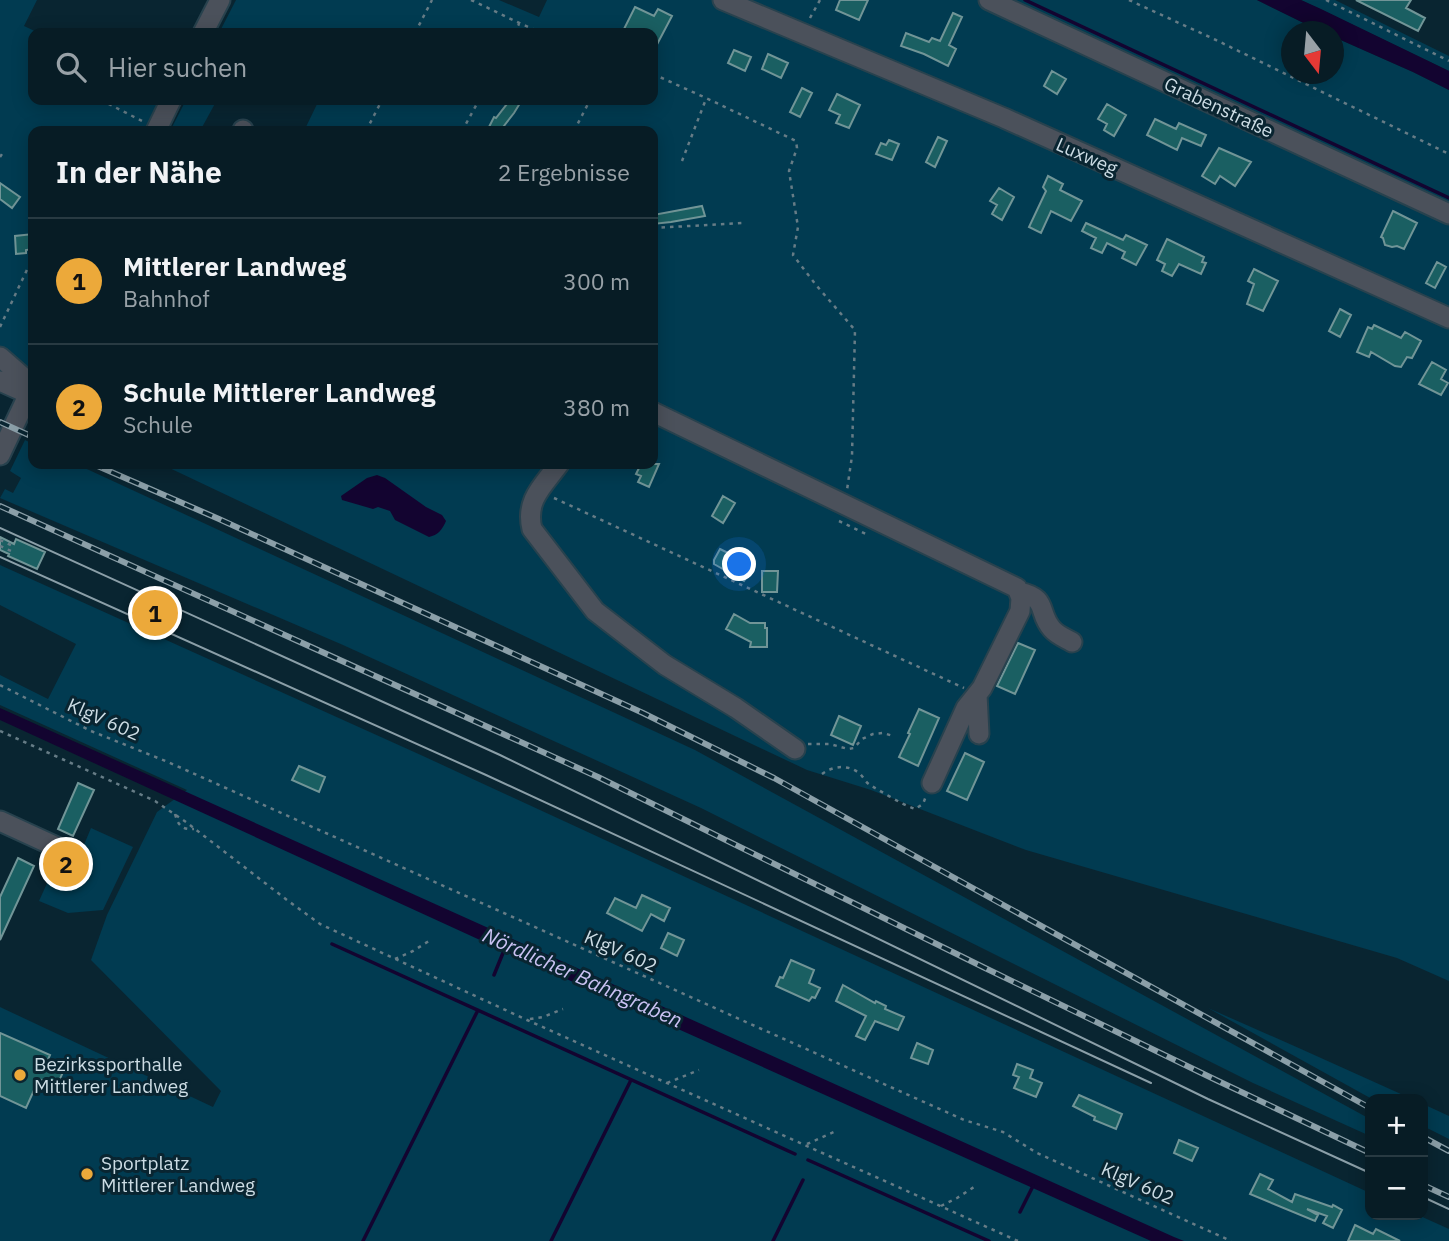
<!DOCTYPE html>
<html lang="de">
<meta charset="utf-8">
<style>
body{margin:0;font-family:"IBM Plex Sans",sans-serif;background:#152932;color:#f1f3f6}
.controls{position:absolute;right:21px;bottom:21px;display:grid;overflow:hidden;border-radius:14px;box-shadow:0 4px 18px #0003}
.controls button{width:63px;height:63px;display:grid;place-items:center;padding:0;border:0;border-bottom:2px solid #283a42;background:#071c25;color:#f1f3f6;font:35px sans-serif}
.compass{position:absolute;left:1281px;top:21px;width:63px;height:63px;border-radius:50%;background:#071c25;box-shadow:0 4px 18px #0003;rotate:164deg}
.you{position:absolute;left:740px;top:565px;width:24px;height:24px;margin:-18px;border:5px solid #fff;border-radius:50%;background:#1a73e8;box-shadow:0 0 0 10px #1a73e833}
.badge{display:grid;place-items:center;width:46px;height:46px;border-radius:50%;background:#eca93a;color:#111;font-size:23px;font-weight:700}
.pin{position:absolute;translate:-50% -50%;border:4px solid #fff;box-shadow:0 2px 7px #0006}
.list{margin:0;padding:0;list-style:none}
h2{display:flex;justify-content:space-between;align-items:center;height:91px;margin:0;padding:0 28px;font-size:30px}
h2 small{font-size:23px;font-weight:400;color:#98a1a7}
.list li{display:grid;grid-template-columns:46px 1fr auto;gap:21px;align-items:center;box-sizing:border-box;height:126px;padding:0 28px;border-top:2px solid #283a42}
.list b{display:block;font-size:26px;white-space:nowrap}
.list p{margin:0;font-size:23px;white-space:nowrap;color:#98a1a7}
.list em{font-size:23px;font-style:normal;color:#98a1a7}
.icon{flex:none;width:38px;height:38px;fill:none;stroke:currentColor;stroke-width:2;stroke-linecap:round;stroke-linejoin:round}
.map{position:relative;flex:none;width:1449px;height:1241px;overflow:hidden}
.search{position:absolute;background:#071c25;box-shadow:0 4px 18px #0003;left:28px;top:28px;width:630px;height:77px;display:flex;align-items:center;gap:18px;box-sizing:border-box;padding:0 24px;border-radius:14px;color:#98a1a7;font-size:26px}
.panel{position:absolute;background:#071c25;box-shadow:0 4px 18px #0003;left:28px;top:126px;width:630px;height:343px;border-radius:14px}
.map>svg:first-child{display:block}
.green{fill:#013b51}
.water{fill:#130430}
.lines{fill:none;stroke-linecap:round;stroke-linejoin:round}
.stream{stroke:#130430;stroke-width:3.5}
.building{fill:#1a5f62;stroke:#719597;stroke-width:2}
.minor-casing{stroke:#28424e;stroke-width:23}
.path{stroke:#667c86;stroke-width:2.5;stroke-dasharray:3.5 5;stroke-linecap:butt}
.minor{stroke:#4b515b;stroke-width:19}
.tram{stroke:#8b9fa8;stroke-width:2}
.rail-casing{stroke:#8b9fa8;stroke-width:6}
.rail{stroke:#092531;stroke-width:3.5;stroke-dasharray:10;stroke-linecap:butt}
.poi-dot{fill:#eca93a;stroke:#092531;stroke-width:2.5}
.labels{text-anchor:middle;dominant-baseline:central;stroke-width:6;stroke-linejoin:round;paint-order:stroke}
.street-label{font-size:19px;fill:#ccdce4;stroke:#092531}
.poi-label{font-size:19px;fill:#ccdce4;stroke:#092531;text-anchor:start}
.water-label{font-size:21px;font-style:italic;fill:#cac2f3;stroke:#092531}
</style>
<div class="map">
<svg width="1449" height="1241" viewBox="0 0 1449 1241">
<rect width="100%" height="100%" fill="#092531"/>
<path class="green" d="M0 0H37L24 26 39 33H33V100H159L144 131H33V363L29 373 0 375Z
M236 0H499L539 17 547 0H1257L1320 31 1292 32V74H1334V37L1413 72 1449 90V981L1397 958 1026 850 871 790 807 770 161 464H653V131H304L319 100H653V33H219Z
M1301 0H1335L1449 56V71Z
M186 100H217L200 131H170Z
M25 440 33 444V464H76L695 750 1370 1119V1136L1253 1083 701 808 343 645 0 498 5 489 13 493 21 478 10 471Z
M0 565 423 756 1370 1193V1215H1418L1449 1229V1241H0V1007L213 1107 221 1091 91 960 107 915 157 812 187 790 0 705V675L48 699 76 644 0 605Z
M91 828 133 847 103 910 68 913 39 901 53 870 71 876Z
M1208 1008 1301 1049 1412 1099H1372Z
M1423 1104 1449 1116V1139L1423 1126Z"/>
<path class="water" d="M1257 0H1301L1321 9 1449 71V90L1413 72 1334 37V32L1320 31Z
M377 475 385 478 426 507 442 515 446 521C442 530 438 535 429 537L395 520 390 511 378 507 373 509 342 500 341 496 367 478Z
M0 708 1174 1237 1184 1241H1151L504 951 0 720Z"/>
<g class="lines">
<path class="stream" d="M1025 0 1449 198
M332 944 795 1154
M494 975 505 948
M808 1160 989 1241
M1020 1212 1033 1186
M363 1241 478 1010
M551 1241 631 1080
M773 1241 803 1180"/>
</g>
<path class="building" d="M840 0H868L859 20 836 10Z
M1356 0H1411L1406 8 1425 18 1418 31Z
M635 7 654 16 658 9 672 16 653 52V33H633L624 29Z
M953 13 962 17 949 45 956 49 948 66 924 54 901 46 906 33 929 42 932 38 940 41Z
M734 50 751 57 745 71 728 63Z
M768 54 788 63 781 78 762 69Z
M1052 71 1066 79 1057 94 1044 86Z
M802 88 812 93 800 117 790 112Z
M837 94 860 105 849 128 836 123 840 115 829 110Z
M510 100H522L514 113 500 131 489 127 494 117 496 118Z
M1107 104 1126 115 1114 136 1104 130 1107 124 1098 119Z
M1155 119 1176 129 1179 123 1206 135 1201 146 1182 138 1177 150 1147 135Z
M938 137 947 141 935 167 926 162Z
M889 140 899 144 892 160 876 154 881 143 886 145Z
M1219 148 1251 162 1235 186 1220 176 1215 184 1202 176Z
M1048 176 1063 184 1060 190 1082 201 1071 221 1051 211 1041 233 1029 227 1046 191 1043 187Z
M0 183 20 197 12 208 0 199Z
M999 188 1014 197 1002 220 992 214 997 205 990 201Z
M702 206 705 216 671 222 653 224V215Z
M1393 211 1417 223 1404 249 1397 246 1392 247 1385 245 1383 238 1381 237Z
M1086 223 1123 240 1126 235 1147 245 1136 265 1122 258 1125 252 1107 243 1102 253 1091 248 1096 238 1082 231Z
M33 234V249L26 250V253L16 254 15 236Z
M1167 239 1204 257 1202 262 1206 263 1201 274 1179 264 1172 276 1162 271 1165 264 1157 260Z
M1437 262 1446 267 1435 288 1426 283Z
M1254 269 1278 281 1263 311 1247 304 1254 284 1248 281Z
M1340 309 1351 315 1340 337 1329 331Z
M1374 325 1401 338 1405 332 1421 341 1412 358 1407 357 1401 367 1395 366 1371 352 1369 357 1357 352 1368 327 1372 329Z
M1432 362 1446 370 1441 379 1448 383 1441 395 1419 384Z
M641 464H659L649 487 638 482 641 476 636 474Z
M723 496 735 503 723 523 712 516Z
M0 537 14 544 16 539 45 552 37 569 8 556 9 554 0 550Z
M720 549 754 566 744 581 714 564V560Z
M762 571H778L777 592H762Z
M734 614 750 623H765V628H767V647H750L751 642 726 629Z
M1018 643 1035 650 1015 694 997 686Z
M919 709 939 718 918 766 899 757 910 734 908 733Z
M839 716 861 726 853 745 831 735Z
M965 753 984 762 967 800 947 791Z
M299 766 325 777 319 792 292 780Z
M78 783 94 790 73 836 58 829Z
M18 858 34 866 0 940V897Z
M642 895 670 908 664 921 651 914 642 931 607 913 615 898 636 908Z
M668 933 684 940 677 956 661 948Z
M791 960 814 970 809 983 820 988 815 998 812 997 809 1001 776 986 780 977 783 978Z
M843 985 875 1003 876 1001 886 1006 885 1009 904 1017 898 1030 875 1021 865 1040 856 1036 866 1016 836 1001Z
M0 1033 50 1055 46 1064 63 1072 57 1086 39 1079 26 1108 0 1096Z
M917 1043 933 1050 928 1064 911 1058Z
M1017 1064 1033 1070 1030 1078 1042 1083 1036 1097 1014 1088 1019 1077 1013 1075Z
M1079 1095 1122 1114 1116 1129 1094 1120 1095 1117 1073 1106Z
M1179 1140 1198 1148 1192 1161 1174 1153Z
M1260 1174 1273 1180 1268 1189 1292 1202 1295 1194 1332 1207 1333 1205 1342 1210 1333 1228 1323 1223 1327 1216 1307 1209 1318 1215 1315 1221 1250 1194Z
M1355 1225 1373 1234 1376 1229 1400 1241H1348Z"/>
<g class="lines">
<g class="minor-casing">
<path id="minor" d="M723 0 1004 118 1449 318
M989 0 1449 214
M203 33 220 0
M156 131 171 100
M243 131V130
M0 357 24 378 29 394
M0 381 29 394
M653 412 1017 588 1021 598 1020 611 982 688 966 708 932 783
M0 455 33 385
M559 464C543 486 525 500 532 529L595 611 665 665 736 708 795 749
M1019 592C1049 598 1037 612 1052 629 1057 635 1065 638 1072 642
M977 694 979 734
M0 821 74 855"/>
</g>
<path class="path" d="M471 0C495 11 518 23 542 33
M1129 0 1216 40 1449 154
M1326 0 1449 61
M810 18 820 0
M415 33 432 0
M514 33 519 24
M653 74 706 98 796 141 797 148 789 171 798 227 793 255 816 285 855 330 852 456 847 490
M101 100 142 121
M366 131 382 100
M462 131 479 100
M574 131 590 100
M0 157 2 154
M682 161 706 99
M653 228 743 223
M0 327 33 257
M554 498 964 688
M839 521 868 535
M0 540 13 546
M0 546 11 551
M0 685 91 731 168 762 964 1120 1003 1132 1037 1153 1231 1241
M0 731 155 801 186 822 287 900 320 924 527 1020 1018 1241
M808 744H830L848 749 854 748 862 739 873 734 883 733 893 736
M822 774C833 766 847 764 859 773 863 776 865 782 870 785 884 793 901 804 915 809L923 804 926 796
M175 814C178 825 182 830 194 829
M395 959 413 951 429 941
M530 1019 543 1017 563 1009
M667 1083 699 1070
M807 1144 836 1131
M941 1206 957 1198 974 1187"/>
<use href="#minor" class="minor"/>
<path class="tram" d="M0 528 500 755 1208 1099 1370 1173
M0 557 486 775 1151 1083
M1423 1197 1449 1209"/>
<g class="rail-casing">
<path id="rail" d="M0 422 33 437
M93 464 219 519 643 713 774 778 1370 1108
M0 506 598 777 983 967 1216 1080 1370 1153
M1423 1137 1449 1151
M1423 1185 1449 1197"/>
</g>
<use href="#rail" class="rail"/>
</g>
<g class="poi-dot">
<circle cx="20" cy="1075" r="7"/>
<circle cx="87" cy="1174" r="7"/>
</g>
<g class="labels">
<g class="street-label">
<text transform="translate(1219 107) rotate(25)">Grabenstraße</text>
<text transform="translate(1087 156) rotate(24)">Luxweg</text>
<text transform="translate(104 719) rotate(24)">KlgV 602</text>
<text transform="translate(621 951) rotate(24)">KlgV 602</text>
<text transform="translate(1138 1183) rotate(24)">KlgV 602</text>
</g>
<g class="poi-label">
<text x="34" y="1064">Bezirkssporthalle<tspan x="34" dy="22">Mittlerer Landweg</tspan></text>
<text x="101" y="1163">Sportplatz<tspan x="101" dy="22">Mittlerer Landweg</tspan></text>
</g>
<g class="water-label">
<text transform="translate(583 977) rotate(24)">Nördlicher Bahngraben</text>
</g>
</g>
</svg>
<div class="controls">
<button>+</button>
<button>−</button>
</div>
<svg class="compass" viewBox="-18 -18 36 36"><path d="M0-13l5 13h-10z" fill="#e53935"/><path d="M0 13l5-13h-10z" fill="#98a1a7"/></svg>
<div class="you"></div>
<div class="pin badge" style="left:155px;top:613px">1</div>
<div class="pin badge" style="left:66px;top:864px">2</div>
<div class="search"><svg class="icon" aria-label="search" viewBox="0 0 24 24"><circle cx="10" cy="10" r="6"/><path d="M15 15l6 6"/></svg>Hier suchen</div>
<section class="panel">
<h2>In der Nähe<small>2 Ergebnisse</small></h2>
<ul class="list">
<li><span class="badge">1</span><div><b>Mittlerer Landweg</b><p>Bahnhof</p></div><em>300 m</em></li>
<li><span class="badge">2</span><div><b>Schule Mittlerer Landweg</b><p>Schule</p></div><em>380 m</em></li>
</ul>
</section>
</div>
